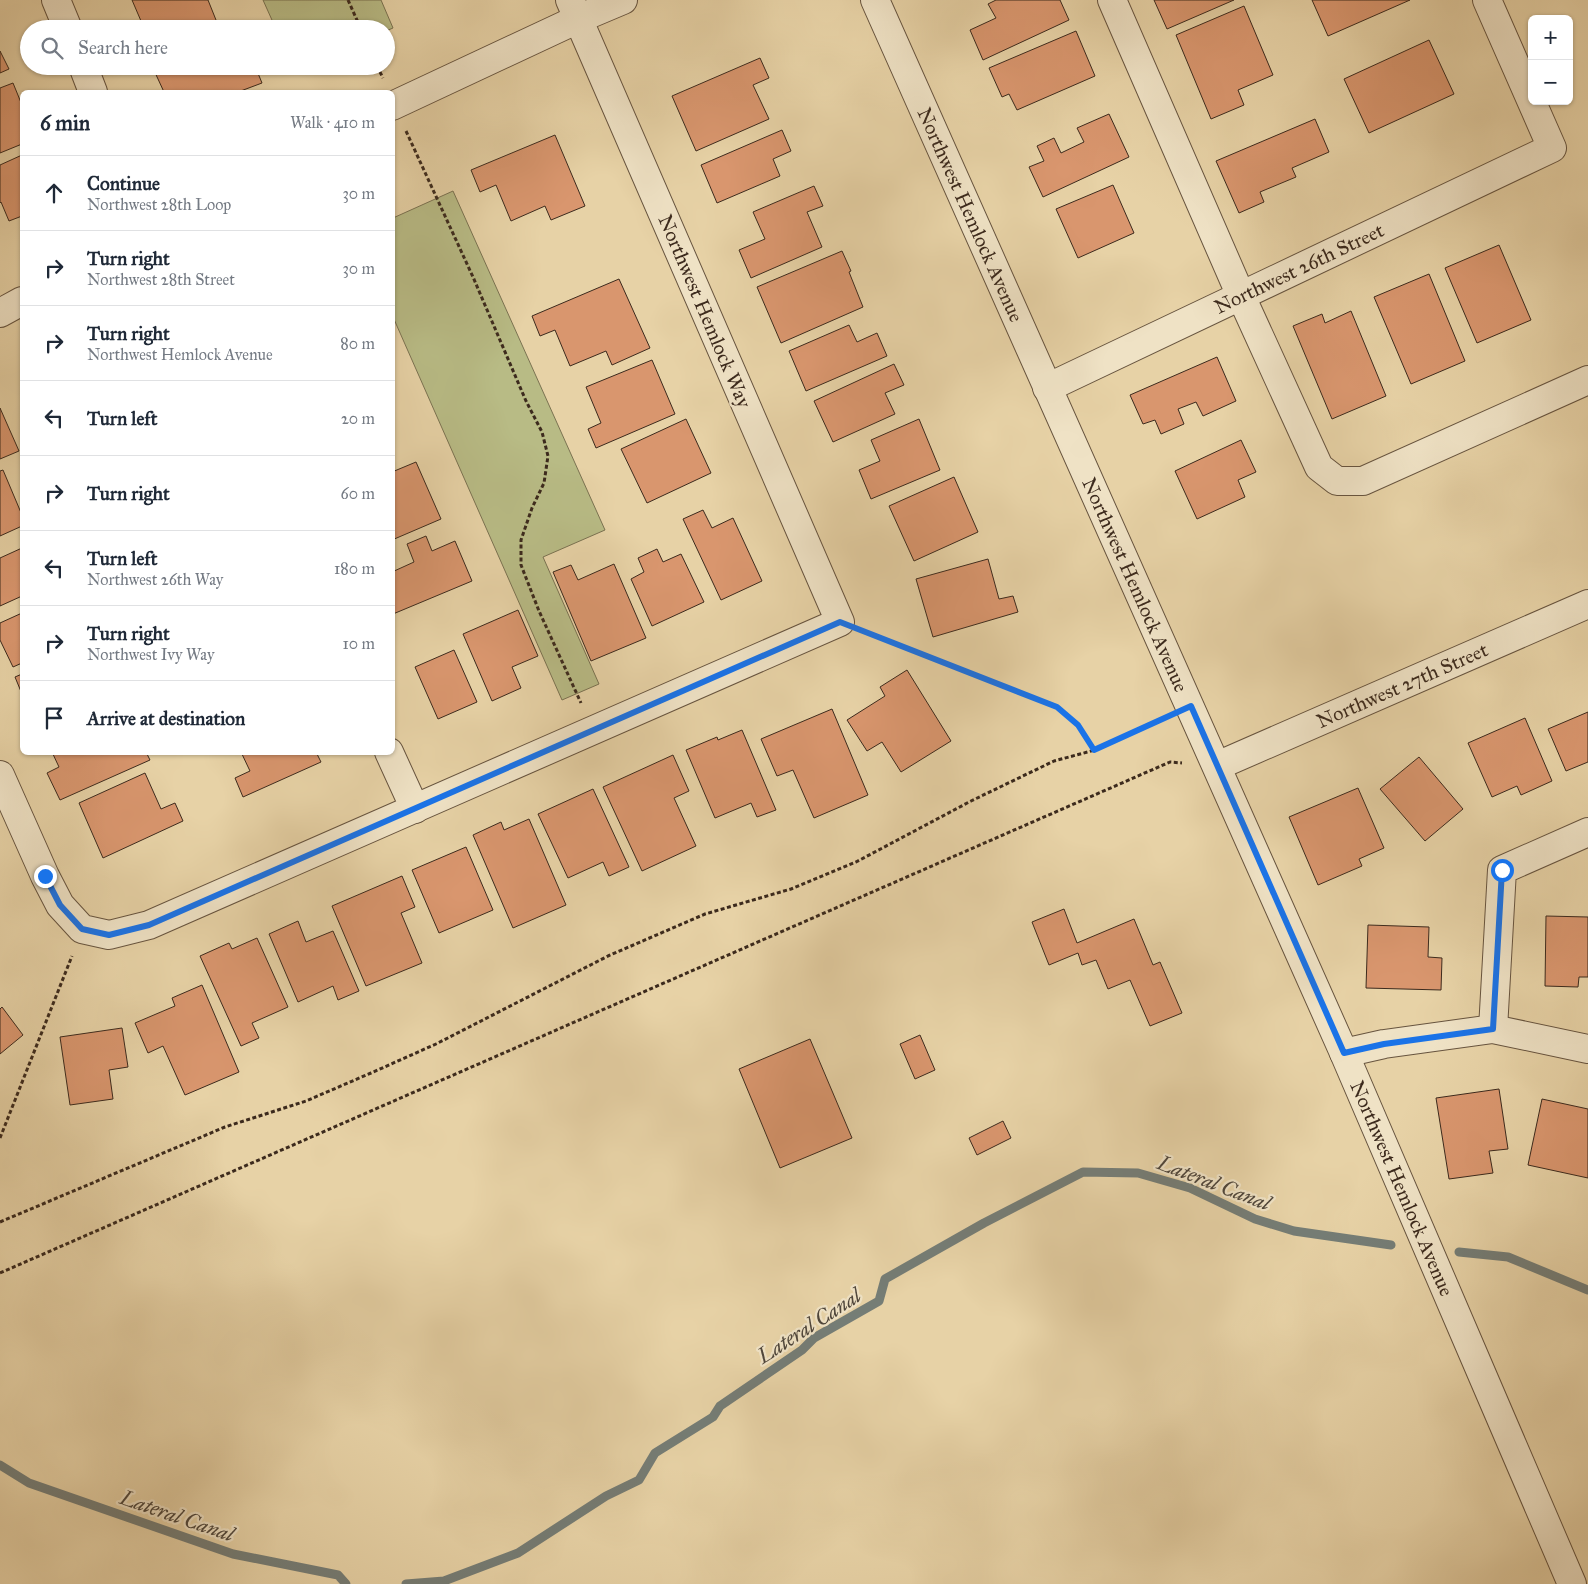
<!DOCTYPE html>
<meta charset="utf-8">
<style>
body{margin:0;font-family:"IM FELL Great Primer",serif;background:#f6f6f7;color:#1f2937}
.controls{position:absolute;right:15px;top:15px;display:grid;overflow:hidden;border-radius:8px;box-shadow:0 1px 4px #0004}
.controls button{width:45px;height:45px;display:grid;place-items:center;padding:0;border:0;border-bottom:1px solid #e0e1e3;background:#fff;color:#1f2937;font:25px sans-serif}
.stop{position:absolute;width:15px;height:15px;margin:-11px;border:4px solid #1a73e8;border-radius:50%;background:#fff}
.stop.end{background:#1a73e8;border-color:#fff;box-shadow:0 1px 5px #0008}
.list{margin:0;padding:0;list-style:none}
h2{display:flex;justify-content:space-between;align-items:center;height:65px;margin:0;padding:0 20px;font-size:21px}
h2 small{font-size:16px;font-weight:400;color:#747a83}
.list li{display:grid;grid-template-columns:32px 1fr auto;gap:15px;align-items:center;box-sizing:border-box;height:75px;padding:0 20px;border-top:1px solid #e0e1e3}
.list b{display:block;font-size:19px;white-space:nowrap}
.list p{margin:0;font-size:16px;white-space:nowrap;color:#747a83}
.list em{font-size:16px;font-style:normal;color:#747a83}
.icon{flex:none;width:28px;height:28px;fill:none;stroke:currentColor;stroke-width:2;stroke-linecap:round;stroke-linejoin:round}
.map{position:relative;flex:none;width:1588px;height:1584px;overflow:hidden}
.search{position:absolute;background:#fff;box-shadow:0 1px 4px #0004;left:20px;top:20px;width:375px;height:55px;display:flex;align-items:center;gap:12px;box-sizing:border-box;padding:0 18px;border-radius:28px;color:#747a83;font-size:19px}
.panel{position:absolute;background:#fff;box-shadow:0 1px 4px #0004;left:20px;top:90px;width:375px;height:665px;border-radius:8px}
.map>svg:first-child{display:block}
.green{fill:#b8bb85;stroke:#7a7251}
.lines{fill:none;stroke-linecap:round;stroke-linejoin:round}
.stream{stroke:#757d76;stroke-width:9}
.building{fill:#d9966e;stroke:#3c2a1d}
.minor-casing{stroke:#67543f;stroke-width:30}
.path{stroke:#3c2a1d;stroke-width:3;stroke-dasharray:4 2.5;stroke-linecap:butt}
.minor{stroke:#efe2c5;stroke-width:28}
.route{stroke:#1a73e8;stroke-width:6}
.labels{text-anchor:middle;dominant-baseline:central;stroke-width:4.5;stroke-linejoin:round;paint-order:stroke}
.street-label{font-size:20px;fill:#3c2a1d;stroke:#efe2c5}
.water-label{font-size:21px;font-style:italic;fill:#4f463b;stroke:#efe2c5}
</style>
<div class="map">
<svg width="1588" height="1584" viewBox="0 0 1588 1584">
<rect width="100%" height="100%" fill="#e7d2a6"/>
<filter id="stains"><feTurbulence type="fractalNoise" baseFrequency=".004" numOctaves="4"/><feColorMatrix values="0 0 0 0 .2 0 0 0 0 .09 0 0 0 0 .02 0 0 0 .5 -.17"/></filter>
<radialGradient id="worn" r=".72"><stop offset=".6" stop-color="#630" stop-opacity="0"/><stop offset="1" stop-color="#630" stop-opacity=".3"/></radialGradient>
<path class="green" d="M263 0H381L393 28 386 31V29H276Z
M453 191 605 530 543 557 599 684 562 700 393 317V218Z"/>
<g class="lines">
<path class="stream" d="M1459 1252 1508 1257 1588 1290
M0 1465 29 1483 233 1554 338 1575 346 1584
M406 1584 444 1581 518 1553 606 1496 639 1480 655 1453 713 1417 720 1406 802 1350 814 1338 879 1301 885 1279 984 1223 1083 1172 1138 1173 1190 1188 1255 1219 1294 1231 1391 1245"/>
</g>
<path class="building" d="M132 0H208L218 25 209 29H139L137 23 141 21Z
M996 0H1060L1069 20 983 60 970 30 996 18 988 4Z
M1154 0H1234L1167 29Z
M1312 0H1410L1328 36Z
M1244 6 1273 75 1238 90 1244 105 1211 119 1176 35Z
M1076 31 1095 76 1017 110 1009 94 1002 97 989 68Z
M1429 40 1454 94 1369 133 1344 79Z
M0 51 9 69 0 73Z
M760 58 769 78 753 85 769 119 696 151 672 96Z
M152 66H255L262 83 238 92H164Z
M13 83 22 105V144L0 153V88Z
M1109 114 1129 157 1043 197 1029 167 1044 161 1037 146 1054 138 1061 153 1084 142 1077 128Z
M1315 119 1329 152 1292 168 1296 177 1260 192 1264 202 1239 213 1216 161Z
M782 130 791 151 773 159 780 176 717 203 701 165Z
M555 135 585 206 551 220 545 206 511 221 496 185 480 192 471 170Z
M22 155V216L9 221 1 202 0 203V165Z
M1113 185 1134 233 1078 258 1056 209Z
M814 186 823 206 807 212 822 247 751 278 739 250 765 239 753 212Z
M1499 245 1531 320 1477 343 1445 268Z
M842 251 851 271 849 272 863 307 781 343 757 287Z
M1429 274 1465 361 1411 384 1374 297Z
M619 279 650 348 612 365 606 351 570 366 555 330 540 336 532 316Z
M1351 311 1386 396 1332 419 1293 326 1322 314 1325 323Z
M849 325 857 342 877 333 887 356 806 391 789 351Z
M1217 357 1236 401 1203 416 1196 402 1178 409 1184 424 1161 434 1155 420 1143 424 1130 395Z
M652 360 675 414 596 448 588 429 601 423 586 387Z
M894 364 904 385 885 393 895 414 833 442 814 401Z
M0 408 19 451 0 459Z
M686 419 711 473 647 503 621 449Z
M919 419 940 470 871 499 859 470 880 461 871 440Z
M1241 440 1256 472 1238 480 1245 497 1197 519 1175 471Z
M416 462 441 519 392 540V472Z
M3 470 22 515V526L0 536V471Z
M954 477 978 532 914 561 889 506Z
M703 510 712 528 733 518 762 581 721 600 683 519Z
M426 536 432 551 455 541 472 581 393 614 392 572 414 562 407 544Z
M22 548V596L0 606V558Z
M657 549 663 562 681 554 704 602 652 626 631 579 644 572 638 558Z
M988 559 999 599 1013 596 1018 612 933 637 916 579Z
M614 564 646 638 591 661 553 572 571 565 578 580Z
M518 610 538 656 512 667 521 688 492 701 463 634Z
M22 613V663L13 667 0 640V623Z
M454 650 477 702 438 719 415 667Z
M907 670 951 741 901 772 882 742 867 751 847 720 885 696 880 687Z
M22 674V694L15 677Z
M832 709 868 795 814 818 793 770 777 776 761 739Z
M1588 712V762L1566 771 1548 729Z
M1525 718 1552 781 1521 795 1517 786 1492 797 1468 743Z
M742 730 776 810 757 817 751 803 715 818 686 750 717 737 718 740Z
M52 752H146L150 760 60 800 47 773 59 767Z
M241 752H316L321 762 243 797 235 778 250 771Z
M673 755 689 791 674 798 696 846 642 871 603 787Z
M1419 757 1463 809 1425 841 1380 789Z
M145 773 161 809 175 803 183 821 103 858 79 803Z
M1358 788 1384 848 1359 859 1362 866 1318 885 1289 817Z
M593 789 629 867 609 876 603 862 568 878 538 814Z
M529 819 566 905 513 928 473 835 501 822 504 830Z
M466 847 493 910 439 933 412 870Z
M402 876 415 907 401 913 422 963 366 986 332 906Z
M1064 909 1077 943 1134 919 1153 965 1160 962 1182 1013 1150 1026 1130 980 1108 989 1096 960 1082 965 1078 953 1049 965 1032 922Z
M1546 916 1588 917V977H1579L1578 987 1545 986Z
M298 921 306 942 333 931 359 991 338 1000 333 986 298 1002 269 934Z
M1368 925 1429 927 1428 957 1442 958 1441 990 1366 988Z
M257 938 288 1007 252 1023 259 1038 241 1046 200 956 229 943 232 949Z
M202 985 239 1072 185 1095 163 1046 148 1053 135 1023 175 1006 172 998Z
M2 1007 23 1035 0 1054V1009Z
M122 1028 128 1067 109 1070 113 1099 70 1105 60 1037Z
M920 1035 935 1070 915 1079 900 1044Z
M810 1039 852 1138 780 1168 739 1069Z
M1499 1089 1508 1149 1489 1151 1493 1173 1449 1179 1436 1098Z
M1542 1099 1588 1109V1178L1528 1165Z
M1003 1121 1011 1138 977 1155 969 1138Z"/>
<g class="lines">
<g class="minor-casing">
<g id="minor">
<path d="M56 0 68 29"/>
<path id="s1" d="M875 0 1344 1053 1572 1584"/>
<path d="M1112 0 1241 296 1319 467 1337 481H1363L1588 380"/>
<path d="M83 66 93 92"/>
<path d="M392 106 578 19 623 0"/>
<path d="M0 313 22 301"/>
<path id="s2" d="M1047 388 1552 148 1487 0"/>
<path d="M389 752 415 809"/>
<path id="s3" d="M1217 766 1588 604"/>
<path d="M0 775 45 876 60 905 82 929 109 935 149 925 840 622 570 0"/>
<path d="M1493 1029 1502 870 1588 832"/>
<path d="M1344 1053 1384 1044 1493 1029 1588 1049"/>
</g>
</g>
<path class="path" d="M348 0 361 29
M377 66 383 78
M406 131 473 277 526 401 542 432 548 456 544 483 532 508 521 540V565L539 611 581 703
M867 633 1057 707 1078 725 1095 750
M0 1138 72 956
M0 1222 225 1127 306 1101 371 1073 436 1044 608 956 705 914 791 889 856 862 971 801 1054 761 1095 750 1163 719
M0 1273 1170 762 1182 763"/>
<use href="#minor" class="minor"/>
</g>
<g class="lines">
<path class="route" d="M45 876 60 905 82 929 109 935 149 925 840 622 1057 707 1078 725 1094 750 1191 706 1344 1053 1384 1044 1493 1029 1502 870"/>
</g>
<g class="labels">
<g class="street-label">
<text stroke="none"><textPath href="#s1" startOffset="235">Northwest Hemlock Avenue</textPath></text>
<text stroke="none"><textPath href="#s2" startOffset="279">Northwest 26th Street</textPath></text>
<text transform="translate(705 311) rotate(67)">Northwest Hemlock Way</text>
<text stroke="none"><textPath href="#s1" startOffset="640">Northwest Hemlock Avenue</textPath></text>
<text stroke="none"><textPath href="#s3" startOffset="202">Northwest 27th Street</textPath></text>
<text stroke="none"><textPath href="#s1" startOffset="1300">Northwest Hemlock Avenue</textPath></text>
</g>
<g class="water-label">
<text transform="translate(1214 1183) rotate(21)">Lateral Canal</text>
<text transform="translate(809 1326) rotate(-33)">Lateral Canal</text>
<text transform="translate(177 1516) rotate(19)">Lateral Canal</text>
</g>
</g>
<rect width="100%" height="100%" filter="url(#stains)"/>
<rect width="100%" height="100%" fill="url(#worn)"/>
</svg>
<div class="controls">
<button>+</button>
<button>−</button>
</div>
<div class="stop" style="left:1502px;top:870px"></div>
<div class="stop end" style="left:45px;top:876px"></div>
<div class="search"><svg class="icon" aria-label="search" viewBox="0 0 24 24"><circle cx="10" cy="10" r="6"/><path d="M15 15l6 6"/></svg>Search here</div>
<section class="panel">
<h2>6 min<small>Walk · 410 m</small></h2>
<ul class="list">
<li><svg class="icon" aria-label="ahead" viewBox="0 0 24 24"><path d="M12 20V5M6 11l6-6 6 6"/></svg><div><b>Continue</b><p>Northwest 28th Loop</p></div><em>30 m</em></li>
<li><svg class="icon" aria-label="right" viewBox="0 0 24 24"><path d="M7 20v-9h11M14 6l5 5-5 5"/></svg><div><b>Turn right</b><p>Northwest 28th Street</p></div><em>30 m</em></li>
<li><svg class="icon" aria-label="right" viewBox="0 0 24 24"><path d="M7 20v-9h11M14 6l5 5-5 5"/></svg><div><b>Turn right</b><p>Northwest Hemlock Avenue</p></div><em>80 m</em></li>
<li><svg class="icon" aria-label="left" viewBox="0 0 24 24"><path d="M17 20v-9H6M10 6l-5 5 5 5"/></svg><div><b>Turn left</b></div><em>20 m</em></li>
<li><svg class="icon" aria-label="right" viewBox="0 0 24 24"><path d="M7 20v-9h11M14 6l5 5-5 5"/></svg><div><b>Turn right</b></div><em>60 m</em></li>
<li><svg class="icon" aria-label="left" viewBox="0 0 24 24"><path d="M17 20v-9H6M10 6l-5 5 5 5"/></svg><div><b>Turn left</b><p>Northwest 26th Way</p></div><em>180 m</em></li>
<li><svg class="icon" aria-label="right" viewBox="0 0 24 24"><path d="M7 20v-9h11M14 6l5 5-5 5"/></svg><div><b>Turn right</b><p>Northwest Ivy Way</p></div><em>10 m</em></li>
<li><svg class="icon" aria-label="arrive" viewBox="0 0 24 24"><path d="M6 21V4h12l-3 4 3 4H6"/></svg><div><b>Arrive at destination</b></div></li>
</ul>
</section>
</div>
